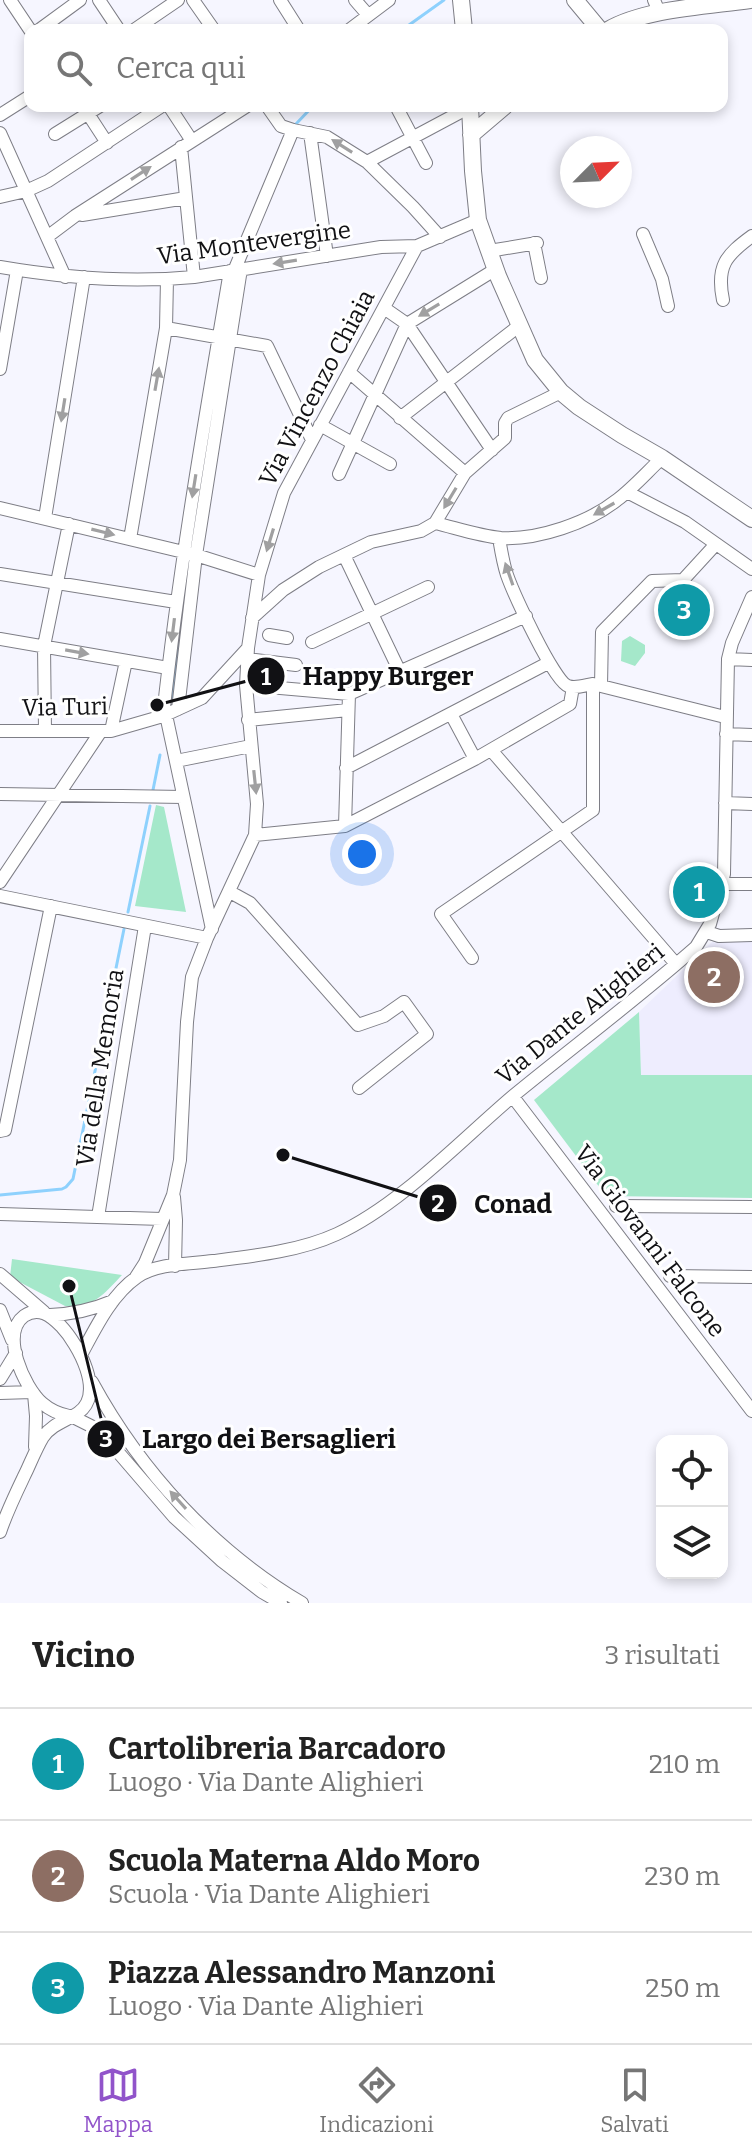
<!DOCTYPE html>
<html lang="it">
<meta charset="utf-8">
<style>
body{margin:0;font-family:Bitter,serif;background:#f2f2f2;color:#222}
.controls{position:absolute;right:24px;bottom:24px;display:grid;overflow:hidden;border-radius:16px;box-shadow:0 4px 12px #0003}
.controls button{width:72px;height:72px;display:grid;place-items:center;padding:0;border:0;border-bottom:2px solid #e0e0e0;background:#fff;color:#222;font:40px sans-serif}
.compass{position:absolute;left:560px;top:136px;width:72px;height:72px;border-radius:50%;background:#fff;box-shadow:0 4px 12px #0003;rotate:66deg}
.you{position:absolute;left:362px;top:854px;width:28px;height:28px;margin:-20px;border:6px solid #fff;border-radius:50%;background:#1a73e8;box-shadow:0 0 0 12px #1a73e833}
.badge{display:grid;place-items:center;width:52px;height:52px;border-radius:50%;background:#9154ca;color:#fff;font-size:26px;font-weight:700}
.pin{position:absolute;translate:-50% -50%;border:4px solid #fff;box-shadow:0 2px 8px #0006}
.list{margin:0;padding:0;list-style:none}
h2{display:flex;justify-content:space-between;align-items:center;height:104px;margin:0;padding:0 32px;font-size:34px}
h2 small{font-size:26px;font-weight:400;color:#767676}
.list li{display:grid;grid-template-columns:52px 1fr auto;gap:24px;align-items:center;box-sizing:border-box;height:112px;padding:0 32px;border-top:2px solid #e0e0e0}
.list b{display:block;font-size:30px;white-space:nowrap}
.list p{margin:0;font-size:26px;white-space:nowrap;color:#767676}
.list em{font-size:26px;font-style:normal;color:#767676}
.icon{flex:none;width:44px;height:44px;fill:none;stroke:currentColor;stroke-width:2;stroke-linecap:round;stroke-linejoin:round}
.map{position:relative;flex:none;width:752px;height:1603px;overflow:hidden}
.search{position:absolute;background:#fff;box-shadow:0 4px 12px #0003;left:24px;right:24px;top:24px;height:88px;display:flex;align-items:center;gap:20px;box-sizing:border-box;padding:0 28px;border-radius:16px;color:#767676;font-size:30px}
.sheet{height:440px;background:#fff}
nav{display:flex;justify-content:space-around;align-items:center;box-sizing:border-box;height:112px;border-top:2px solid #e0e0e0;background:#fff;font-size:22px;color:#767676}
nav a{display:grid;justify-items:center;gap:4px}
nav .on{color:#9154ca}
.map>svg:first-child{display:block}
.built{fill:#eeedfe}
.green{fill:#a5e8ca}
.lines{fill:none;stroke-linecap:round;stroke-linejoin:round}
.stream{stroke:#8ed1fd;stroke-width:3}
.minor-casing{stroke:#7e7e86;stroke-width:14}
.major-casing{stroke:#7e7e86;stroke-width:18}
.minor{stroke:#fff;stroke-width:12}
.major{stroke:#fff;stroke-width:16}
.oneway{fill:#a0a0a1}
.labels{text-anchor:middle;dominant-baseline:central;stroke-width:6;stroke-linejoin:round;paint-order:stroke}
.street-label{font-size:24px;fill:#111114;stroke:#fff}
.leader{fill:none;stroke:#111114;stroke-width:3}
.callout-dot{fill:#111114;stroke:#fff;stroke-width:3}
.mark-label{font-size:24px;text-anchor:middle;font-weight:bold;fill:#fff}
.callout-label{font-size:26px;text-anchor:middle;font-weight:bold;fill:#111114;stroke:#fff;stroke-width:6;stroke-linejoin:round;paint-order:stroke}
</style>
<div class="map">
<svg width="752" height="1603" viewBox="0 0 752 1603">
<rect width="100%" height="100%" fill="#f6f6ff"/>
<path class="built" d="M752 941V1075L641 1076 639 1012 712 942Z"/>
<path class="green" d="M630 636 645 645V653L635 666 621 661 622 641Z
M156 805 164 807 186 912 135 906Z
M639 1012 641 1075H752V1198L606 1196 534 1100Z
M12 1259 122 1275C106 1292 91 1311 65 1306L10 1277Z"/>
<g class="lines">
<path class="stream" d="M402 30 444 0
M296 124 313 106
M172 697 180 626
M153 790 160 755
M128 912 150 806
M0 1195 62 1189 66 1187 73 1179 124 929"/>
<g class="minor-casing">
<path id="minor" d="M10 0 30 30
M99 0 119 30
M193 0 214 30
M280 0 299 30
M355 0 368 15
M654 0 659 12
M39 30 80 0
M134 30 178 0
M349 30 389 0
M83 106 107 143
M169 106 192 141
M267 106 281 126 293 130 327 137 367 162 413 207 440 237
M396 106 426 163
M0 115 30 96
M0 133 65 277
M310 133 327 256
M55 134 100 106
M181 147 194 277
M367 162 470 107
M0 197 26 191 48 181 162 106
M82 215 186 198
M643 234 662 279 668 306
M47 237 75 216 247 106
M534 243 541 278
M489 251 537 243
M0 267C64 278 129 283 194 277L381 247 417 246 478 220
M234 271 293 130
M723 300C716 266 726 255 752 236
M384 308 407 324 492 450
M166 328 267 346 312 440
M0 369 17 270
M349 372 465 473
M400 418 520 325
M320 425 390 464
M339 474 407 324 496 269
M627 492 685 522 752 569
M0 508 196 555 259 575
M45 518 84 277
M435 523C456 528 479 536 501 538 538 540 588 523 617 500 633 488 647 472 662 458
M499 538C501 550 503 563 507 575 513 592 554 682 568 686 575 689 586 685 593 684L725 717
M130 539 166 328 167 279
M344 555 400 672
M0 574 176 602
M252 618 283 590 319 567 371 542 421 531 435 523 465 473 505 438V423L508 418 561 392
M269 635 287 638
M0 639 168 668
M312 642 428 587
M247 659 296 665
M728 659 752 660
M246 685 349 694 526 616
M601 686 602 632 652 581 683 580 716 544
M178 709 196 555 241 269
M451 714 475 759
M166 715 212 929
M163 716C179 567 205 419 230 271
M248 720 348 710
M0 731H111L163 716 202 698 248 648
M45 731 44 646 69 524
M111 731 126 661
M726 734 752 735
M491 750 676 964
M176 761 251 746
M346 768 548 663
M0 794 183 797
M725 803 752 804
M345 826 349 694
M255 835 345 826 475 759 570 704 573 687
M0 882 101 731
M722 884H752
M230 892 250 903 358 1025 384 1016 404 1002 427 1034 359 1088
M0 896 207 938
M707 932 719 936 752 935
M472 958 441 914 593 810V684
M513 1097 752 1411
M0 1131 5 1130 51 906
M174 1197 176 1220 175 1266
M616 1206 752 1207
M0 1214 162 1219
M98 1217 145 926
M0 1274 44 1312
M670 1276 752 1277
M136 1277 145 1263 173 1195 180 1160 187 1022 192 977 207 938 255 835 257 804 246 685 248 648 259 575 284 493 417 246
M0 1310 12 1340
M50 1315C73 1314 92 1310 113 1301
M81 1355C95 1329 111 1295 137 1277 157 1263 190 1264 213 1261 254 1256 300 1251 337 1234 400 1205 460 1141 513 1096 574 1046 637 999 696 947L710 924 724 874 728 659 732 643 752 597
M0 1379 16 1353
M92 1382C141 1472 214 1551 302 1603
M0 1393 32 1392
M34 1394 36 1416 35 1447
M71 1416 99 1430 174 1517 222 1561 262 1592 281 1603
M0 1532C7 1511 17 1491 27 1470 32 1459 37 1447 43 1437 52 1424 66 1421 78 1413 106 1394 78 1344 61 1326 51 1316 39 1306 24 1316 0 1334 24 1387 42 1403 50 1410 59 1414 69 1416"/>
</g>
<g class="major-casing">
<path id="major" d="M461 0 464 30
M575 0 600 30
M608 30C643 9 708 6 750 0
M470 106 473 171 478 220 498 276 535 360 561 392 579 407 622 435 662 458 752 519
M471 135 505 106"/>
</g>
<use href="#minor" class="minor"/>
<use href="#major" class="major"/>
</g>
<defs><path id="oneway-solid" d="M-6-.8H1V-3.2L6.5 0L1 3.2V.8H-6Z" transform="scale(2)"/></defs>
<g class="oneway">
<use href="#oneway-solid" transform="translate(342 146) rotate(-148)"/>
<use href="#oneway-solid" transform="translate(141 173) rotate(-33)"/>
<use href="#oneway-solid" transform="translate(285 262) rotate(171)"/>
<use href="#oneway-solid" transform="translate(429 310) rotate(149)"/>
<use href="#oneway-solid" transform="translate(157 379) rotate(-80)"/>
<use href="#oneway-solid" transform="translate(63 410) rotate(99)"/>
<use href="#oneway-solid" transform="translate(194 486) rotate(99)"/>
<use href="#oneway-solid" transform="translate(450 498) rotate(121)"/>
<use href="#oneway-solid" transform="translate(604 509) rotate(150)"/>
<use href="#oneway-solid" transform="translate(103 532) rotate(14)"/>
<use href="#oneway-solid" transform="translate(270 540) rotate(107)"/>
<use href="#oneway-solid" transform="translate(509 574) rotate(-109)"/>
<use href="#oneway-solid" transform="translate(173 630) rotate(97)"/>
<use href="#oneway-solid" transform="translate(77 652) rotate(10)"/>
<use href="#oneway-solid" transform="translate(255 782) rotate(84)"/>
<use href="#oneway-solid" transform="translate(178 1500) rotate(-132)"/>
</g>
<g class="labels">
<g class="street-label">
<text transform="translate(254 243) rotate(-8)">Via Montevergine</text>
<text transform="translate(317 388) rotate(-62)">Via Vincenzo Chiaia</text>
<text transform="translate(65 707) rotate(-1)">Via Turi</text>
<text transform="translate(580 1014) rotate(-39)">Via Dante Alighieri</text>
<text transform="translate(100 1068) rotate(-81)">Via della Memoria</text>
<text transform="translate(650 1241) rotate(53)">Via Giovanni Falcone</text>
</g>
</g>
<path class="leader" d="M157 705L266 676M283 1155L438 1203M69 1286L106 1439"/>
<g class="callout-dot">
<circle cx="157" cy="705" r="8"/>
<circle cx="283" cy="1155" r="8"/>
<circle cx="69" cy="1286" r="8"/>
<circle cx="266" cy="676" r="20"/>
<circle cx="438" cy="1203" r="20"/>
<circle cx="106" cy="1439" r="20"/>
</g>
<g class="mark-label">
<text x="266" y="685">1</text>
<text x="438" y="1212">2</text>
<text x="106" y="1447">3</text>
</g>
<g class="callout-label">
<text x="388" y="685">Happy Burger</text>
<text x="513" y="1213">Conad</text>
<text x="269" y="1448">Largo dei Bersaglieri</text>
</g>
</svg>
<div class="controls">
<button><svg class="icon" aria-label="locate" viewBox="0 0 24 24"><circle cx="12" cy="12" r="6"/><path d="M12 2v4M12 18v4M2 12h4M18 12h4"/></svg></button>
<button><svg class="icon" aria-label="layers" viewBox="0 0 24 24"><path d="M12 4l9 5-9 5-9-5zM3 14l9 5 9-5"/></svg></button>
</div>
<svg class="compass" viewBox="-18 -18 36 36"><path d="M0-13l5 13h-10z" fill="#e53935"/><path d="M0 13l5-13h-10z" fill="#767676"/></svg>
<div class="you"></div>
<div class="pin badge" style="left:699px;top:892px;background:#0f9aa8">1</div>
<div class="pin badge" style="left:714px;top:977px;background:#8d6e63">2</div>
<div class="pin badge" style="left:684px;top:610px;background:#0f9aa8">3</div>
<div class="search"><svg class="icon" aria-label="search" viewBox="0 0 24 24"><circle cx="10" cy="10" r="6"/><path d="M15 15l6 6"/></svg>Cerca qui</div>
</div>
<section class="sheet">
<h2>Vicino<small>3 risultati</small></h2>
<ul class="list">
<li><span class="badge" style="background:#0f9aa8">1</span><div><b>Cartolibreria Barcadoro</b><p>Luogo · Via Dante Alighieri</p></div><em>210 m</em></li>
<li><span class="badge" style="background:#8d6e63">2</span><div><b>Scuola Materna Aldo Moro</b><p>Scuola · Via Dante Alighieri</p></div><em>230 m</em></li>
<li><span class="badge" style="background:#0f9aa8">3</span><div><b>Piazza Alessandro Manzoni</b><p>Luogo · Via Dante Alighieri</p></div><em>250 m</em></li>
</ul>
</section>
<nav>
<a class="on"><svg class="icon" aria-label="map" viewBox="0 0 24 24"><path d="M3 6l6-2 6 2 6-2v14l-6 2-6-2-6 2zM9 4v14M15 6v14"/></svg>Mappa</a>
<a><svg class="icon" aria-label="directions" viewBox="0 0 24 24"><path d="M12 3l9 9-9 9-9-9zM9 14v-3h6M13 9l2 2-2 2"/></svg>Indicazioni</a>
<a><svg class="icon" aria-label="saved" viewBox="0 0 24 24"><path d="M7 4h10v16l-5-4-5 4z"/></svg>Salvati</a>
</nav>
